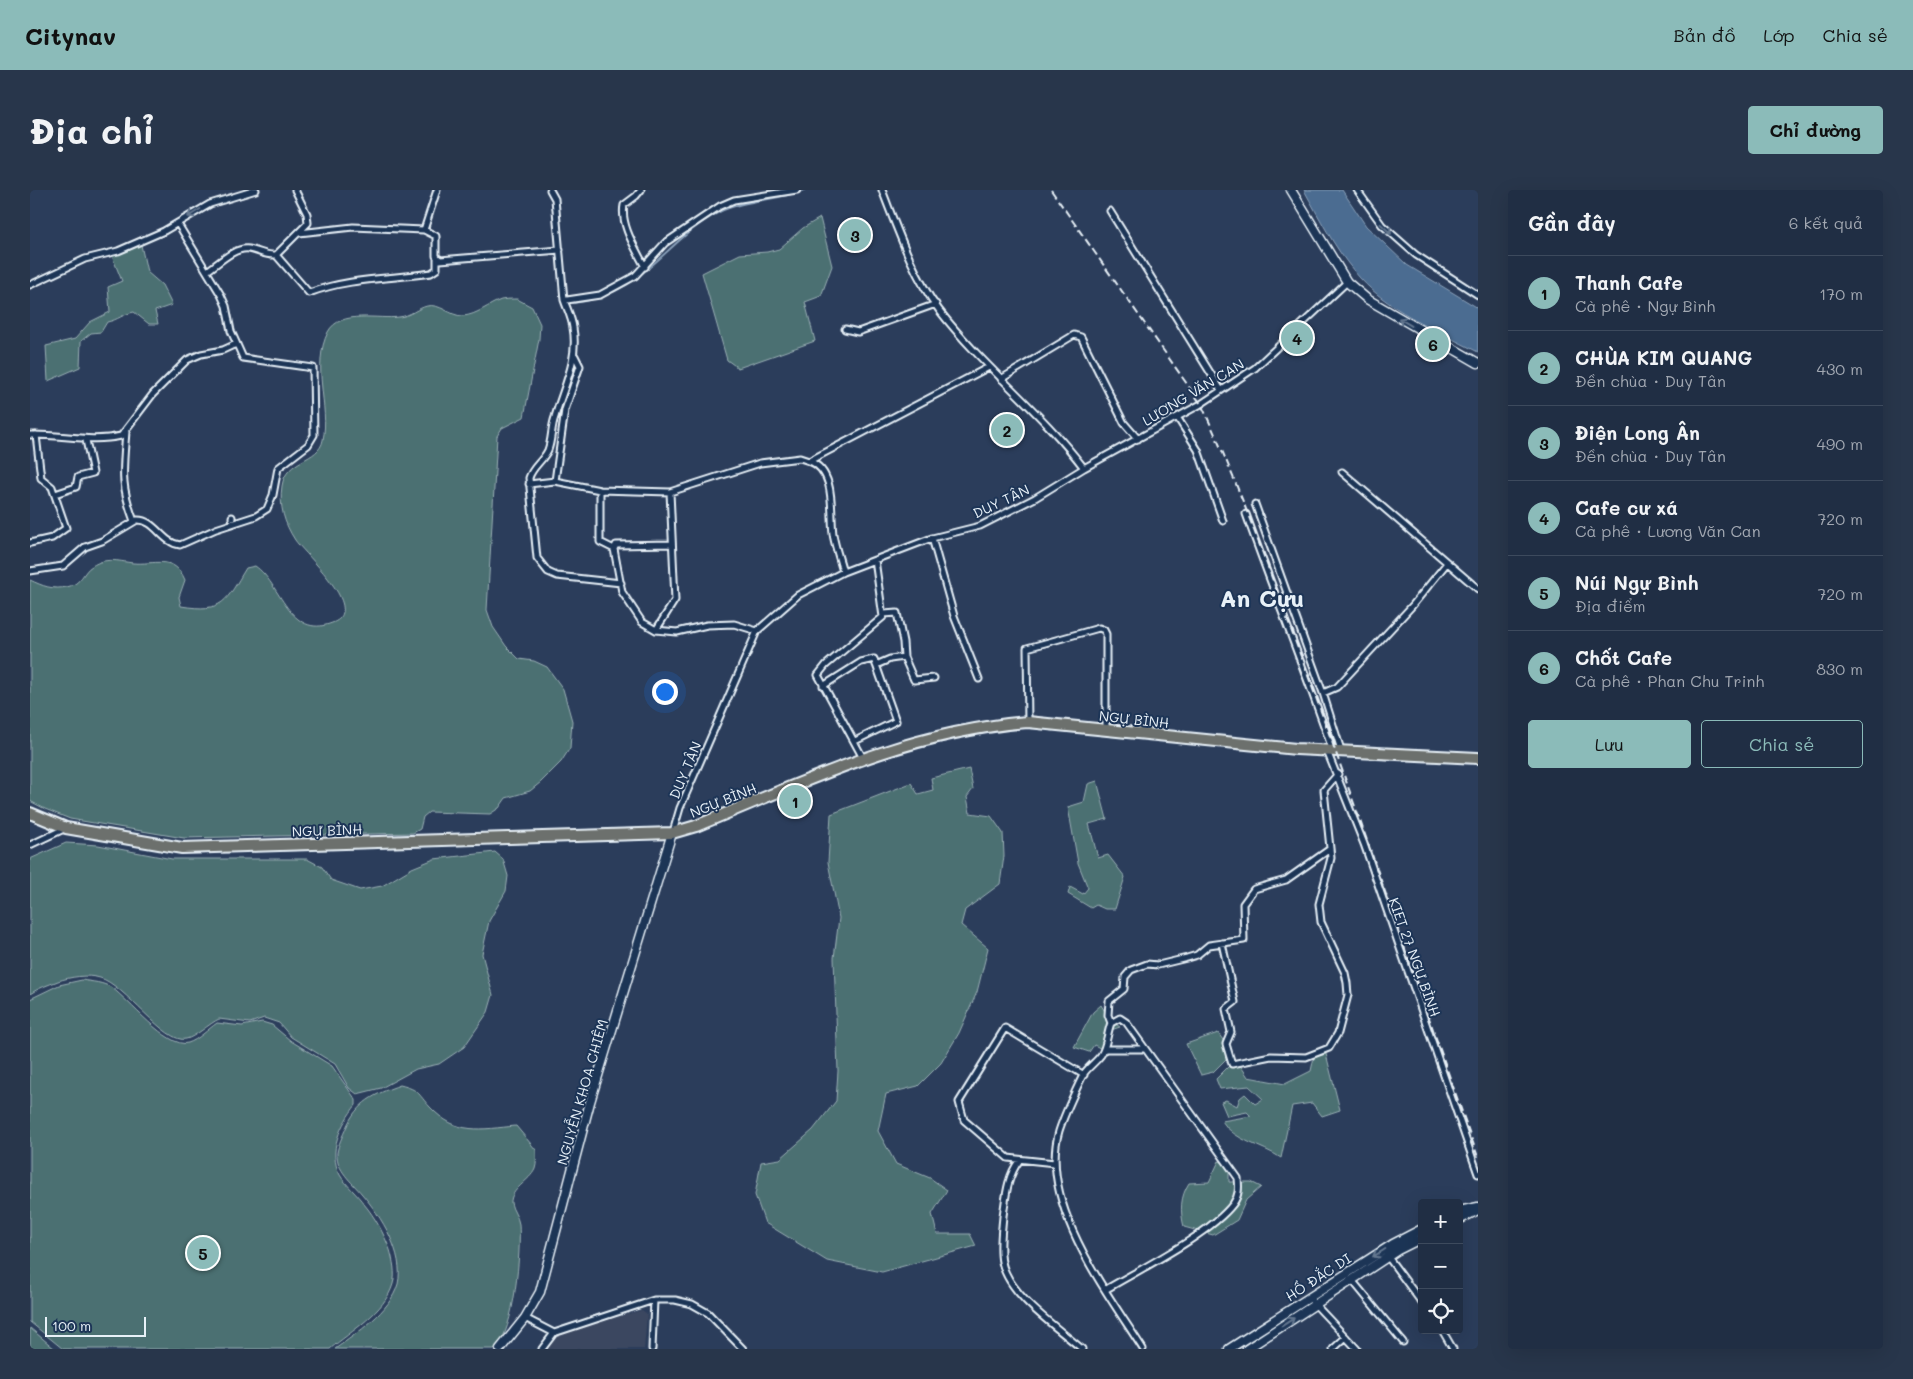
<!DOCTYPE html>
<html lang="vi">
<meta charset="utf-8">
<style>
body{margin:0;font-family:Mali,sans-serif;background:#28364b;color:#f1f3f6}
.controls{position:absolute;right:15px;bottom:15px;display:grid;overflow:hidden;border-radius:5px;box-shadow:0 5px 20px #0002}
.controls button{width:45px;height:45px;display:grid;place-items:center;padding:0;border:0;border-bottom:1px solid #3d4a5d;background:#202e44;color:#f1f3f6;font:25px sans-serif}
.scale{position:absolute;left:15px;bottom:12px;width:101px;box-sizing:border-box;padding-left:5px;border:2px solid #e8f1f8;border-top:0;font-size:14px;line-height:18px;white-space:nowrap;color:#e8f1f8;-webkit-text-stroke:4px #1d3557;paint-order:stroke}
.you{position:absolute;left:634px;top:501px;width:18px;height:18px;margin:-12px;border:4px solid #fff;border-radius:50%;background:#1a73e8;box-shadow:0 0 0 8px #1a73e833}
.badge{display:grid;place-items:center;width:32px;height:32px;border-radius:50%;background:#8bbbb9;color:#111;font-size:16px;font-weight:700}
.pin{position:absolute;translate:-50% -50%;border:2px solid #fff;box-shadow:0 1px 5px #0006}
.list{margin:0;padding:0;list-style:none}
h2{display:flex;justify-content:space-between;align-items:center;height:65px;margin:0;padding:0 20px;font-size:21px}
h2 small{font-size:16px;font-weight:400;color:#a2a8b2}
.list li{display:grid;grid-template-columns:32px 1fr auto;gap:15px;align-items:center;box-sizing:border-box;height:75px;padding:0 20px;border-top:1px solid #3d4a5d}
.list b{display:block;font-size:19px;white-space:nowrap}
.list p{margin:0;font-size:16px;white-space:nowrap;color:#a2a8b2}
.list em{font-size:16px;font-style:normal;color:#a2a8b2}
.actions{display:flex;gap:10px;padding:15px 20px}
.actions a{flex:1;padding:11px 0;border:1px solid #8bbbb9;border-radius:5px;text-align:center;font-size:18px;color:#8bbbb9}
.actions .main{background:#8bbbb9;color:#111}
.icon{flex:none;width:28px;height:28px;fill:none;stroke:currentColor;stroke-width:2;stroke-linecap:round;stroke-linejoin:round}
.map{position:relative;flex:none;width:1448px;height:1159px;overflow:hidden;border-radius:5px}
header{display:flex;align-items:center;gap:30px;box-sizing:border-box;height:70px;padding:0 25px;background:#8bbbb9;color:#111}
header strong{font-size:24px}
nav{display:flex;gap:28px;margin-inline-start:auto;font-size:18px}
.intro{display:flex;align-items:center;justify-content:space-between;box-sizing:border-box;height:120px;padding:0 30px}
h1{margin:0;font-size:35px}
.button{padding:12px 22px;border-radius:5px;background:#8bbbb9;color:#111;font-size:18px;font-weight:700}
main{display:flex;gap:30px;padding:0 30px}
aside{flex:1;background:#202e44;border-radius:5px;box-shadow:0 5px 20px #0002}
.map>svg:first-child{display:block}
.built{fill:#3b4760}
.green{fill:#4c7072;stroke:#9ab0b5}
.water{fill:#4b6c91;stroke:#8aa1ba}
.lines{fill:none;stroke-linecap:round;stroke-linejoin:round}
.stream{stroke:#8aa1ba;stroke-width:2}
.street-casing{stroke:#e8f1f8;stroke-width:9}
.secondary-casing{stroke:#e8f1f8;stroke-width:11}
.highway-casing{stroke:#e8f1f8;stroke-width:14}
.street{stroke:#1d3557;stroke-width:5}
.secondary{stroke:#1d3557;stroke-width:8}
.highway{stroke:#6c706d;stroke-width:10}
.rail{stroke:#e8f1f8;stroke-width:2;stroke-dasharray:8 4;stroke-linecap:butt}
.oneway{stroke:#64778f}
.labels{text-anchor:middle;dominant-baseline:central;stroke-width:4;stroke-linejoin:round;paint-order:stroke}
.street-label{font-size:14px;fill:#e8f1f8;stroke:#1d3557}
.town-label{font-size:24px;font-weight:bold;fill:#e8f1f8;stroke:#1d3557}
</style>
<header>
<strong>Citynav</strong>
<nav><a>Bản đồ</a><a>Lớp</a><a>Chia sẻ</a></nav>
</header>
<div class="intro"><h1>Địa chỉ</h1><a class="button">Chỉ đường</a></div>
<main>
<div class="map">
<svg width="1448" height="1159" viewBox="0 0 1448 1159">
<rect width="100%" height="100%" fill="#2b3d5b"/>
<filter id="ink" filterUnits="userSpaceOnUse"><feTurbulence type="fractalNoise" baseFrequency=".02" numOctaves="2"/><feDisplacementMap in="SourceGraphic" scale="10" xChannelSelector="R" yChannelSelector="G"/><feConvolveMatrix kernelMatrix="1 2 1 2 8 2 1 2 1" color-interpolation-filters="sRGB"/></filter>
<g filter="url(#ink)">
<path class="built" d="M612 1120 617 1124 614 1159H516L526 1145Z"/>
<path class="green" d="M790 28 802 76 791 106 775 112 785 151 708 178 697 170 672 83 710 64 737 62 749 59 773 38Z
M111 55 117 82 132 95 142 115 125 121 128 134H119L104 122C93 124 88 130 77 132L71 142 61 143 51 151 50 177 18 191 16 156 45 149 60 132 80 122 78 97 92 91 82 66Z
M487 109 502 117 510 134 509 149 494 227 472 238 467 246 457 420 463 437 476 456 489 469 504 471 517 477 533 499 542 531 540 558 531 572 511 592 500 601 476 608 469 618 460 624 399 622 393 627 390 639 383 643 154 648 40 629 15 619 0 611V390C13 396 22 400 37 397 52 394 53 381 62 376 76 367 87 371 103 373 124 375 144 364 155 390L149 407 151 416C194 423 196 411 216 378L225 376C251 393 259 450 302 433 339 420 274 364 265 350 254 333 249 316 252 296 256 268 289 272 293 250 300 216 281 176 298 142 310 119 349 130 369 127 380 126 388 118 397 116 410 113 420 126 433 126 447 125 459 114 471 110 476 109 482 109 487 109Z
M939 579 943 599 937 607 940 623 961 626 973 643 974 666 970 694 935 720 931 735 958 758 947 802 929 843 911 873 888 896 856 904 848 941 866 974 900 988 917 1000 902 1024 907 1044H940L946 1056 852 1082 797 1071 735 1033 725 1005 731 972 750 969 783 940 806 911 808 881 804 768 809 728 798 672 801 624 881 593 888 604 903 600 901 588Z
M1067 591 1077 629 1059 634 1068 668 1078 665 1095 687 1085 719H1075L1066 715 1061 718 1038 704 1040 697 1053 704 1058 698 1048 673 1038 617 1054 612 1058 594Z
M36 653 68 655 142 669H277L292 677 301 690 330 700 352 696 382 678 404 669 465 662 473 669 478 686 476 701 459 731 452 764 463 805 458 822 434 857 409 874 386 879 351 898 327 904 319 898 305 874 261 847 249 833 234 828 220 833 189 829C180 833 164 848 156 849 136 855 94 794 70 788 57 784 40 787 28 791 18 795 8 798 0 804V669Z
M52 790C62 792 73 792 82 798 98 809 138 859 158 853 168 850 178 839 187 833L212 836 232 832 242 835 261 851 302 876 326 910V915C311 934 297 961 310 985 316 995 327 1004 334 1014 345 1027 354 1044 360 1060 363 1070 366 1084 363 1094 355 1122 321 1141 300 1159H33L0 1132V809L29 795Z
M1071 815 1080 830 1090 837 1081 840 1077 852 1070 858 1064 855 1059 862 1044 857 1063 822Z
M1188 843 1202 863 1183 882 1171 885 1156 854Z
M1296 864 1310 920 1292 926 1282 913 1262 916 1251 968C1232 955 1204 951 1192 931L1221 926 1217 922 1197 926 1191 912 1196 910 1207 916 1210 908 1215 904 1225 914 1233 909 1219 896 1190 899 1186 889 1206 869 1218 887 1255 894 1281 881 1284 867Z
M370 895C390 900 387 903 400 917 427 946 451 939 486 936L506 960C506 966 507 974 505 979 500 991 480 999 481 1013 482 1020 488 1026 489 1034 491 1060 485 1141 465 1159H305C327 1143 360 1122 368 1094 375 1064 351 1026 332 1004 322 992 306 980 307 963 308 955 313 945 316 938 327 912 345 904 370 895Z
M1189 971 1199 975V992H1221L1231 997 1216 1010 1207 1030 1183 1045 1154 1037C1150 1021 1150 1007 1159 993L1179 992Z
M0 1138 25 1159H0Z"/>
<path class="water" d="M1274 0H1312L1336 36 1377 75 1448 118V162C1406 140 1354 119 1324 81 1304 57 1289 27 1274 0Z"/>
<g class="lines">
<path class="stream" d="M543 113C616 104 631 53 689 22 715 9 747 11 774 0"/>
<g class="street-casing">
<path id="street" d="M520 0 525 9 534 110C537 119 542 128 543 138 549 169 533 198 525 227 521 238 522 250 518 260 513 271 502 277 499 288L507 368 518 382 527 386 591 393
M611 0 606 6 594 15C590 35 606 59 615 77
M852 0C868 41 883 85 909 120 953 177 1011 221 1054 278
M1327 0 1352 35 1386 65 1448 105
M1080 21 1191 200
M394 40 406 46V66L410 70 530 60
M269 43 323 37 394 40 407 0
M246 65 279 103C318 88 360 89 401 83L407 79V69
M177 81C189 73 204 57 219 59 229 61 236 66 246 65L278 33 277 24 265 0
M0 95 55 69 88 61 134 41 180 14 226 0
M537 110 570 105 605 86 635 53 690 16 704 10 767 0
M815 139 828 142 906 114
M971 189 1044 145 1051 147 1094 233 1108 249
M1147 227 1168 260 1193 331
M96 242C93 280 90 294 104 331
M0 245C31 244 60 253 91 246L123 204 157 170 171 164 193 160 206 154
M779 271C807 281 800 322 803 344 805 357 810 370 813 382
M1312 282 1448 399
M525 291 535 220 550 176 545 166
M499 294 525 291 570 300 640 302 730 273 770 268 779 271 959 177
M570 300V352L584 359
M25 304 46 297 48 287 63 283 56 250
M1225 314 1293 503 1307 497 1382 416 1417 373
M1216 324C1244 403 1275 480 1302 559
M202 327V328
M902 348 924 426 949 489
M0 353 22 348 36 338 22 297 11 288 6 245
M642 354 586 355 584 359 592 402 612 432 626 440 647 442 677 435 704 434 727 441
M0 381 33 376 55 357 72 351 107 330C125 329 132 353 150 355L186 339 226 326 237 319 243 305 248 278 278 255 284 245 283 178 213 168 201 141 196 116 191 105 148 34
M854 424 867 423 873 452 874 467 884 490 904 488
M626 440 645 410 640 302
M846 475 860 469 874 467
M793 496 831 472 844 469 866 531 825 551
M1293 503 1311 560
M998 532 997 458 1069 438 1074 440 1076 444V539
M1297 561 1334 654 1448 984
M833 568 788 485 796 475 853 427 845 370
M643 642 650 618 727 441 768 405 813 382 902 348 950 336 1005 308 1054 278 1171 214 1225 178 1317 92
M0 655 36 638
M1192 753 1205 812 1196 819 1201 842 1196 854 1202 874 1241 866 1276 867 1299 858 1308 843 1318 805 1317 793 1315 783 1291 732 1289 714 1301 668 1294 600 1308 584
M1081 833 1078 825 1079 811 1094 799 1095 787 1101 780 1117 774 1128 775 1157 768 1167 765 1179 755 1214 750 1213 714 1224 699 1256 690 1300 659
M1074 859H1115
M989 971C977 987 976 1006 973 1026 972 1039 969 1058 972 1072 979 1106 1027 1137 1052 1159
M1025 973 978 968 934 930 929 912 975 838 1054 885
M1358 1067 1392 1113
M1322 1090 1373 1152
M1075 1100C1110 1079 1179 1045 1203 1014 1209 1006 1209 998 1208 988L1096 832 1090 828 1081 833C1077 843 1077 856 1071 865 1066 872 1057 878 1053 885 1045 902 1035 922 1029 941 1008 1012 1077 1102 1113 1159
M1279 1108 1327 1159
M495 1128 524 1143 624 1110H645L662 1114 678 1123 713 1159
M1412 1140 1423 1159
M512 1159 524 1143
M622 1159 624 1110
M1303 1159 1316 1147"/>
</g>
<g class="secondary-casing">
<path id="secondary" d="M1261 0 1317 92 1337 109 1448 173
M1429 1021 1448 1017
M1429 1030 1448 1020
M470 1159 495 1128 510 1102 560 912 642 643
M1199 1159 1363 1054 1392 1039
M1217 1159 1368 1060 1392 1048"/>
</g>
<g class="highway-casing">
<path id="highway" d="M0 623 36 638 152 658 642 643 666 636C776 591 877 542 998 532L1266 559 1448 568"/>
</g>
<use href="#street" class="street"/>
<use href="#secondary" class="secondary"/>
<use href="#highway" class="highway"/>
<path class="rail" d="M1021 0 1171 214C1209 294 1238 378 1269 461 1331 629 1388 799 1448 967"/>
</g>
<defs><path id="oneway-shaft" d="M-6 0H5M1.5-3L5.5 0L1.5 3" fill="none" stroke-width="1.6" stroke-linecap="round" stroke-linejoin="round" transform="scale(1.25)"/></defs>
<g class="oneway">
<use href="#oneway-shaft" transform="translate(164 23) rotate(148)"/>
<use href="#oneway-shaft" transform="translate(1356 39) rotate(43)"/>
<use href="#oneway-shaft" transform="translate(1375 132) rotate(-149)"/>
<use href="#oneway-shaft" transform="translate(1349 1063) rotate(148)"/>
<use href="#oneway-shaft" transform="translate(1258 1132) rotate(-33)"/>
</g>
</g>
<g class="labels">
<g class="street-label">
<text transform="translate(1163 202) rotate(-31)">LƯƠNG VĂN CAN</text>
<text transform="translate(971 311) rotate(-25)">DUY TÂN</text>
<text transform="translate(1104 529) rotate(6)">NGỰ BÌNH</text>
<text transform="translate(655 580) rotate(-67)">DUY TÂN</text>
<text transform="translate(693 610) rotate(-22)">NGỰ BÌNH</text>
<text transform="translate(297 640) rotate(-2)">NGỰ BÌNH</text>
<text transform="translate(1385 767) rotate(70)">KIET 27 NGỰ BÌNH</text>
<text transform="translate(552 902) rotate(-74)">NGUYỄN KHOA CHIÊM</text>
<text transform="translate(1288 1087) rotate(-33)">HỒ ĐẮC DI</text>
</g>
<g class="town-label">
<text x="1232" y="407">An Cựu</text>
</g>
</g>
</svg>
<div class="controls">
<button>+</button>
<button>−</button>
<button><svg class="icon" aria-label="locate" viewBox="0 0 24 24"><circle cx="12" cy="12" r="6"/><path d="M12 2v4M12 18v4M2 12h4M18 12h4"/></svg></button>
</div>
<div class="scale">100 m</div>
<div class="you"></div>
<div class="pin badge" style="left:765px;top:611px">1</div>
<div class="pin badge" style="left:977px;top:240px">2</div>
<div class="pin badge" style="left:825px;top:45px">3</div>
<div class="pin badge" style="left:1267px;top:148px">4</div>
<div class="pin badge" style="left:173px;top:1063px">5</div>
<div class="pin badge" style="left:1403px;top:154px">6</div>
</div>
<aside>
<h2>Gần đây<small>6 kết quả</small></h2>
<ul class="list">
<li><span class="badge">1</span><div><b>Thanh Cafe</b><p>Cà phê · Ngự Bình</p></div><em>170 m</em></li>
<li><span class="badge">2</span><div><b>CHÙA KIM QUANG</b><p>Đền chùa · Duy Tân</p></div><em>430 m</em></li>
<li><span class="badge">3</span><div><b>Điện Long Ân</b><p>Đền chùa · Duy Tân</p></div><em>490 m</em></li>
<li><span class="badge">4</span><div><b>Cafe cư xá</b><p>Cà phê · Lương Văn Can</p></div><em>720 m</em></li>
<li><span class="badge">5</span><div><b>Núi Ngự Bình</b><p>Địa điểm</p></div><em>720 m</em></li>
<li><span class="badge">6</span><div><b>Chốt Cafe</b><p>Cà phê · Phan Chu Trinh</p></div><em>830 m</em></li>
</ul>
<div class="actions"><a class="main">Lưu</a><a>Chia sẻ</a></div>
</aside>
</main>
